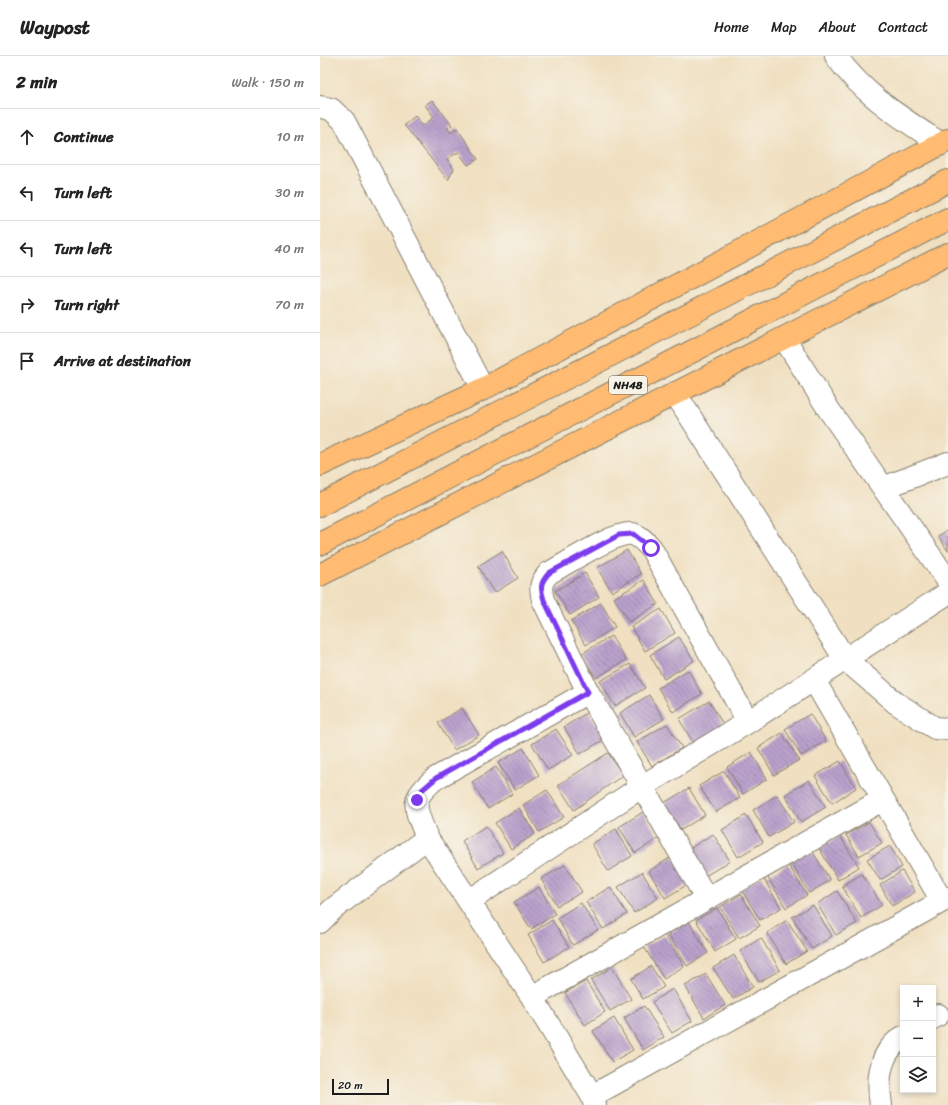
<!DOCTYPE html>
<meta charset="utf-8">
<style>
body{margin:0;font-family:Sriracha,sans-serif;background:#f2f2f2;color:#222}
.controls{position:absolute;right:12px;bottom:12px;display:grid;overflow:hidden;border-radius:0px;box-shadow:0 2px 6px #0003}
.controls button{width:36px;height:36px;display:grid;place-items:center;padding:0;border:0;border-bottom:1px solid #e0e0e0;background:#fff;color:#222;font:20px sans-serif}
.scale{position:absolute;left:12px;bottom:10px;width:57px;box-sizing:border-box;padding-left:4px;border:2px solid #1c1c1c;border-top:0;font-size:11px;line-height:14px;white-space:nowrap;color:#1c1c1c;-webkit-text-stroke:3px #f7f3e8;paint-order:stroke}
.stop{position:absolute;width:12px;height:12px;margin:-9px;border:3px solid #7c3aed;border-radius:50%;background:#fff}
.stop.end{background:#7c3aed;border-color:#fff;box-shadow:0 1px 4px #0008}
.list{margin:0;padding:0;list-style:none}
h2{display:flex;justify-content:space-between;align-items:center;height:52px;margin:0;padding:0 16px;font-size:17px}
h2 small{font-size:13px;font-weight:400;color:#767676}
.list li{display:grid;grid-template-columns:26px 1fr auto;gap:12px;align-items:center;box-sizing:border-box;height:56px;padding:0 16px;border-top:1px solid #e0e0e0}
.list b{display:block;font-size:15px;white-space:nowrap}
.list em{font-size:13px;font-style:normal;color:#767676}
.icon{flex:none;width:22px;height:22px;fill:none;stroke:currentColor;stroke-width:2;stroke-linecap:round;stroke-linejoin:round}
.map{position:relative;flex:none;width:628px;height:1049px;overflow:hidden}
header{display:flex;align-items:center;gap:24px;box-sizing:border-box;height:56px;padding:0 20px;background:#fff;border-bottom:1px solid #e0e0e0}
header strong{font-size:19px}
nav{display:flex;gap:22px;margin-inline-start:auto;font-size:14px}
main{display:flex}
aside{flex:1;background:#fff}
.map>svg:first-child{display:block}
.building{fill:url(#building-back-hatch)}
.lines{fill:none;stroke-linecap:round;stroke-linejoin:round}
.street-casing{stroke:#867e6e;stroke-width:24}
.highway-casing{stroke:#867e6e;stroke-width:24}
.street{stroke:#fff;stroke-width:22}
.highway{stroke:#febb71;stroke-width:22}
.route{stroke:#7c3aed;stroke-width:5}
.labels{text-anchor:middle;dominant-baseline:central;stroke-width:4;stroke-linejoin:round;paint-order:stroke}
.shield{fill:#f7f3e8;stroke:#5e5c59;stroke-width:1}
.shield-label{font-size:11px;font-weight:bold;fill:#1c1c1c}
</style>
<header>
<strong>Waypost</strong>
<nav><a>Home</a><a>Map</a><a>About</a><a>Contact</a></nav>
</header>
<main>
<aside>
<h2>2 min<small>Walk · 150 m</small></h2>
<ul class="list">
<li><svg class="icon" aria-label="ahead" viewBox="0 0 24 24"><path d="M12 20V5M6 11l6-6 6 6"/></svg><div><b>Continue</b></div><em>10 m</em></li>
<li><svg class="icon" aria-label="left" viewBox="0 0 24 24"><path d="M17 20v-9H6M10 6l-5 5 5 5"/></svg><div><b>Turn left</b></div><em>30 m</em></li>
<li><svg class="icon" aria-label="left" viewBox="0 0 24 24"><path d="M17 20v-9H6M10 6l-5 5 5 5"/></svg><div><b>Turn left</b></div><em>40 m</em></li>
<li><svg class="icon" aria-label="right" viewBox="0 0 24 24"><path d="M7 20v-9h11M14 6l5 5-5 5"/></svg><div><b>Turn right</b></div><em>70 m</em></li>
<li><svg class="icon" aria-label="arrive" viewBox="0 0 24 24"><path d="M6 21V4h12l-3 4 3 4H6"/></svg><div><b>Arrive at destination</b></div></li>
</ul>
</aside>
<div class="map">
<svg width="628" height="1049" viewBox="0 0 628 1049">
<defs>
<pattern id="building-back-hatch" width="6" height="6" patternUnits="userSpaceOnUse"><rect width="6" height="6" fill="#b9a1cc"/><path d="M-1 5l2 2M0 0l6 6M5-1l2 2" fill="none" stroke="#9682a5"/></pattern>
</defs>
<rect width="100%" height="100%" fill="#f7f3e8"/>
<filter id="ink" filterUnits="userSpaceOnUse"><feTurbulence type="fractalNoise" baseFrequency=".025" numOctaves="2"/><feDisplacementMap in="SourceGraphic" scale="8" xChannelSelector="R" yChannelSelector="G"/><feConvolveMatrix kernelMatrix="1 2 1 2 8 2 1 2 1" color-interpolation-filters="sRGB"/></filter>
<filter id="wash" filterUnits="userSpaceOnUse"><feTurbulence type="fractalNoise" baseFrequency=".012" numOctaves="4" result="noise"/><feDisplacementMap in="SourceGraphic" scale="16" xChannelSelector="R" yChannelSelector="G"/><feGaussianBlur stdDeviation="0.9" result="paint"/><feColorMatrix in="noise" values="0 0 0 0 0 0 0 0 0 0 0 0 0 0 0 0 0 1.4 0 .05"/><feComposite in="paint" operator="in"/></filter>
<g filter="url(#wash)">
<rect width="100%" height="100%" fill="#f0e0c1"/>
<g id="blocks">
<path class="building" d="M112 44 132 69 127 72 131 77 137 72 158 103 148 109 138 96 127 103 134 113 128 124 84 69 95 60 103 70 114 61 105 49Z
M628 474V495L618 480Z
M307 494 321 518 292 536 277 512Z
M182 495 198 522 174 537 158 510Z
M265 517 279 541 250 559 235 535Z
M324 524 338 548 309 566 294 542Z
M281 547 295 571 266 589 251 565Z
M341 553 355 577 325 595 311 571Z
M291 580 306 604 276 622 261 598Z
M359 581 374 605 344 623 330 599Z
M310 608 325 632 295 650 280 625Z
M368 614 382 638 353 656 338 632Z
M329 639 344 663 314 681 300 657Z
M389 645 404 670 374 688 359 663Z
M142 652 159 679 134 694 118 667Z
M268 656 285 683 260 698 244 671Z
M490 658 506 685 481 700 465 673Z
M347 668 362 692 332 710 317 686Z
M236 673 253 699 228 714 212 688Z
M462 677 479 704 454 719 438 692Z
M203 692 219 719 195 734 178 707Z
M431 696 447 723 423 738 407 711Z
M288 697 303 719 254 754 238 729Z
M520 705 536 732 512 747 495 720Z
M176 711 192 738 168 753 152 726Z
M404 715 420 742 396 756 379 730Z
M489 724 506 751 481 766 465 739Z
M369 732 385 759 361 774 344 747Z
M227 734 244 761 219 776 203 749Z
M457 739 474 766 449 781 433 754Z
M199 752 215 778 191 793 175 767Z
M323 756 339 782 315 797 299 771Z
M426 759 443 786 418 801 402 774Z
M549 766 562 787 539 800 526 779Z
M166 770 183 797 158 812 142 785Z
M296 773 312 800 288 815 272 788Z
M393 778 410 805 385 820 369 793Z
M520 780 539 811 518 824 499 792Z
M570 790 582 811 560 824 547 803Z
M491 793 510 824 489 837 470 805Z
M353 800 370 827 345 842 329 815Z
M468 808 487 839 466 852 447 820Z
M245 809 262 836 237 850 221 823Z
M582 815 595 836 572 850 560 829Z
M322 816 338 842 314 857 298 831Z
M542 818 562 849 541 862 522 830Z
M442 820 461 852 440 864 421 833Z
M219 831 235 858 211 873 194 846Z
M290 831 307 858 283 873 266 846Z
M517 835 537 867 516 879 497 848Z
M421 838 440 870 419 882 400 851Z
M261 847 278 874 253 889 237 862Z
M493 849 512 880 492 893 472 861Z
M397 852 416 883 395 896 376 864Z
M232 864 249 891 224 906 208 879Z
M467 864 487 895 466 908 447 877Z
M369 866 388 897 367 910 348 878Z
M345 879 364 910 344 923 324 891Z
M441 882 460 914 439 926 420 895Z
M414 899 433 931 413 943 393 912Z
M331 910 344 931 323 943 311 923Z
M292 911 311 943 290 955 271 924Z
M386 918 405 949 384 962 365 930Z
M266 925 285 956 265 969 245 937Z
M353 933 372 965 352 977 332 946Z
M324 950 344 981 323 994 304 962Z
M294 962 313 994 292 1006 273 975Z"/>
</g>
</g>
<g filter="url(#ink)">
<use href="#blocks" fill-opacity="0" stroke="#867e6e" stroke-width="1"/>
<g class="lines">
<g class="street-casing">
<path id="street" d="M516 0C542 38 583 63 621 88
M0 51 11 53 24 65 163 333
M464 282 509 354 628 525
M355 337 525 603 576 647 615 672 628 673
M563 432 628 407
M494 624 622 845
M268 636 116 722C88 745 95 751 107 782L212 941 272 1040 275 1049
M386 842 268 636 223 544C220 531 220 527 229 517 246 508 296 475 312 478 319 479 326 487 331 492L428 666
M149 845 321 731 428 666 628 537
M0 866 13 853 107 782
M212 941 562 744
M613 962 618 959
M272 1040 628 842
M561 1049C557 1024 559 996 583 981"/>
</g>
<g class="highway-casing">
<path id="highway" d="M0 409 163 333 628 84
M0 449 628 125
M0 488 628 163
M0 519 628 198"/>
</g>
<use href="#street" class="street"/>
<use href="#highway" class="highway"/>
</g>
</g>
<g class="lines" filter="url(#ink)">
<path class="route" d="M97 744 102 734 116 722 268 636 224 544C220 531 220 527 229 517L299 479 313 478 331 492"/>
</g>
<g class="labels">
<rect class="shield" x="289" y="320" width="38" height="18" rx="3"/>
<g class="shield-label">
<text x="308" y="329">NH48</text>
</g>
</g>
</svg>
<div class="controls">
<button>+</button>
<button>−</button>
<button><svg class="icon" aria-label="layers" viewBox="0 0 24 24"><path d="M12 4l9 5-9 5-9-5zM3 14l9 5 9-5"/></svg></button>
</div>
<div class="scale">20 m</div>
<div class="stop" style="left:331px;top:492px"></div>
<div class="stop end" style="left:97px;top:744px"></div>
</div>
</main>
